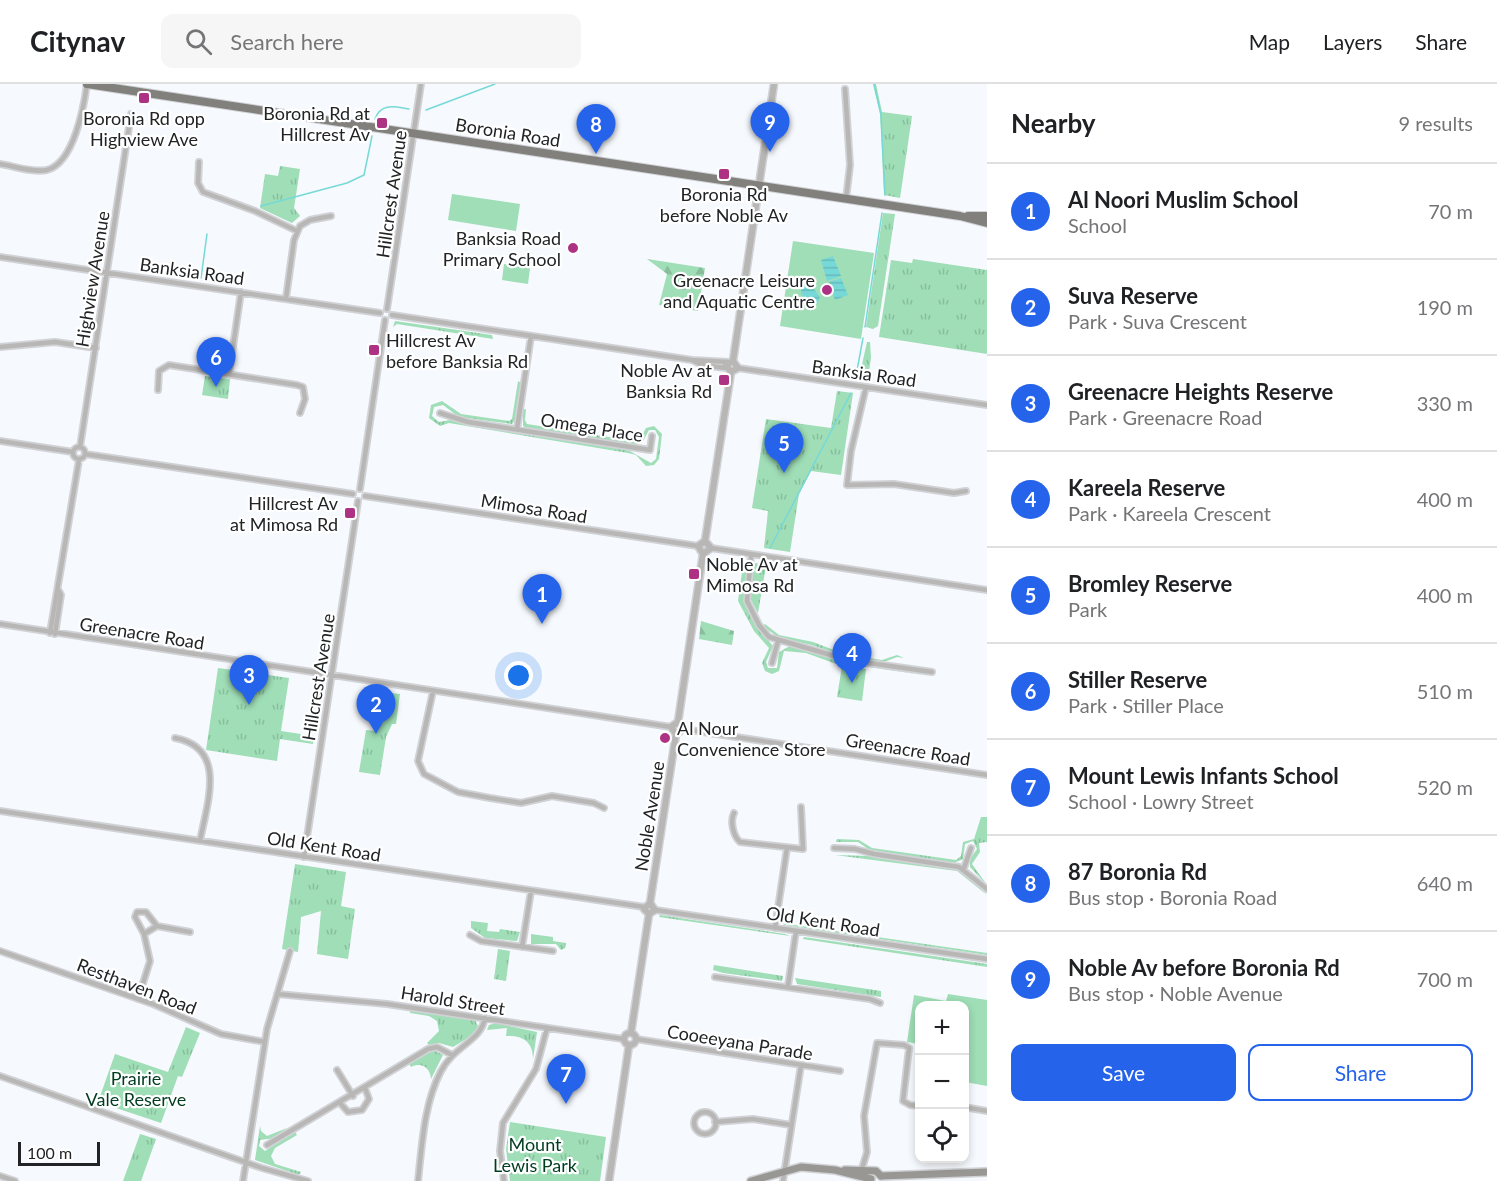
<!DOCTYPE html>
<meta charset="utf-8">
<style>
body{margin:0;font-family:Lato,sans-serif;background:#f6f6f6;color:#202124}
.controls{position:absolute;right:18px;bottom:18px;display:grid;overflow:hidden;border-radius:12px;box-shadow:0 3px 9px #0003}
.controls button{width:54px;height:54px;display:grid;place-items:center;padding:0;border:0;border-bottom:2px solid #e0e0e0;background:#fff;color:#202124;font:30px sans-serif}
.scale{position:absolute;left:18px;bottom:15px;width:82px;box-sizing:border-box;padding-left:6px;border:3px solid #222325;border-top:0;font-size:16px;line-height:21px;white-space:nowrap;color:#222325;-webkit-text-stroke:4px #fff;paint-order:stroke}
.you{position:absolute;left:519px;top:592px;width:21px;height:21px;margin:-15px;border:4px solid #fff;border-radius:50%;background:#1a73e8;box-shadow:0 0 0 9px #1a73e833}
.badge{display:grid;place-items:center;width:39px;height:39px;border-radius:50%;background:#2563eb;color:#fff;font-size:20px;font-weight:700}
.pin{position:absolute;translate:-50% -50px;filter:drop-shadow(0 2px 3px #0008)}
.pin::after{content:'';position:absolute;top:32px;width:21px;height:18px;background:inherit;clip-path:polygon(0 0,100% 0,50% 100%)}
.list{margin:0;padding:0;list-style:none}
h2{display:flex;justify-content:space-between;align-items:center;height:78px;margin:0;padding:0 24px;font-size:26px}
h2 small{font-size:20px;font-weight:400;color:#757577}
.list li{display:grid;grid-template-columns:39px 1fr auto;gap:18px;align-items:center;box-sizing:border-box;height:96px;padding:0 24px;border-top:2px solid #e0e0e0}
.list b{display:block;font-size:22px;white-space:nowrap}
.list p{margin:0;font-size:20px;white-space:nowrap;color:#757577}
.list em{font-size:20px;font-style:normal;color:#757577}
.actions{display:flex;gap:12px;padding:18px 24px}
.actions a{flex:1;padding:14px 0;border:2px solid #2563eb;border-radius:12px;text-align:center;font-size:21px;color:#2563eb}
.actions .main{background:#2563eb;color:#fff}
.icon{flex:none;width:33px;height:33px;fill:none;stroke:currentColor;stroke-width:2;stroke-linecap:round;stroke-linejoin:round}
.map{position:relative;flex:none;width:987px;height:1097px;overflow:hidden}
header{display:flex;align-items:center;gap:36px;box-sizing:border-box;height:84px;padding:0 30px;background:#fff;border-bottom:2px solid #e0e0e0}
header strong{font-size:28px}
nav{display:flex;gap:33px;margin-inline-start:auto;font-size:21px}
.search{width:420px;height:54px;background:#f6f6f6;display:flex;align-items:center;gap:15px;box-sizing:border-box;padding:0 21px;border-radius:12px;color:#757577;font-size:22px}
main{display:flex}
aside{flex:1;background:#fff}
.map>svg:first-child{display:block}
.grass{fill:url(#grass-tufts)}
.forest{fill:url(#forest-firs)}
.garden{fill:#9fdeb7}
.water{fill:url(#water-rules)}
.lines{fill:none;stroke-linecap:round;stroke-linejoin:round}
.stream{stroke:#76d9d8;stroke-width:1.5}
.minor-casing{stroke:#d0d2d6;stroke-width:8}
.tertiary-casing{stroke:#d0d2d6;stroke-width:9}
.secondary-casing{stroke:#d0d2d6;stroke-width:10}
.primary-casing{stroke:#d0d2d6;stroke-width:10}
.minor{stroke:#b8b7b5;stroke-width:4.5}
.tertiary{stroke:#b8b7b5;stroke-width:6}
.secondary{stroke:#989794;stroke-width:7}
.primary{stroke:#82807d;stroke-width:8}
.poi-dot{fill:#ad3284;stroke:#fff;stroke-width:2}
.labels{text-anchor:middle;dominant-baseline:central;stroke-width:4.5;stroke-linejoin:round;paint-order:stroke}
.poi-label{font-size:18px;fill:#222325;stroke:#fff;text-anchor:end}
.street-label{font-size:18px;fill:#222325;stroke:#fff}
.park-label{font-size:18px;fill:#013c21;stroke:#fff}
</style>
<header>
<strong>Citynav</strong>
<div class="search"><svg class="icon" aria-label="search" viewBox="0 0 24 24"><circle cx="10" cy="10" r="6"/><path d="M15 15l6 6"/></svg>Search here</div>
<nav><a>Map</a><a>Layers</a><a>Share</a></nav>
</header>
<main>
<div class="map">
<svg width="987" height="1097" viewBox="0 0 987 1097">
<defs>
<pattern id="grass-tufts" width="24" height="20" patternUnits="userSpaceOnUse" patternTransform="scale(1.5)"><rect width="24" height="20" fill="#9fdeb7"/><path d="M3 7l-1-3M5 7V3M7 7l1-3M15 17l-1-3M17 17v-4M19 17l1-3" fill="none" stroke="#89be9d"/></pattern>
<pattern id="forest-firs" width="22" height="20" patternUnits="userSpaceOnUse" patternTransform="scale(1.5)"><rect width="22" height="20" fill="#9fdeb7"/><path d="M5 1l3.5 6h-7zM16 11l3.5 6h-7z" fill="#89be9d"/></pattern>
<pattern id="water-rules" width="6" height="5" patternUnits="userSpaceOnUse" patternTransform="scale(1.5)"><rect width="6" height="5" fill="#76d9d8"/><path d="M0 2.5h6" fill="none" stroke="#66bab9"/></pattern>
</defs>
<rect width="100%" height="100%" fill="#f6f9fd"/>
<path class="grass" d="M873 0H876L882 28 912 32 900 114 884 111 880 29Z
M280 82 300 85 294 124 300 132 292 139 260 124 265 90 278 92Z
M883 129 895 130 878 242 873 245 866 243Z
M913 175 987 186V270L879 253 891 176 912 179Z
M395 237 492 251 493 255 397 240 393 243Z
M867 258H870L871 273 868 296 859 294Z
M205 292 230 295 228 315 202 311Z
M518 297 521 299 515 336 512 340 459 333 443 321 434 323 432 332 439 338 450 336 628 366 651 379 656 375 659 353 655 346H649L643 357 634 361 527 344 523 342V326L526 325 525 336 527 340 634 357 640 355 646 344 654 342 662 350 659 375 654 381 646 382 636 371 628 369 449 339 440 342 429 334 431 321 442 317 461 330 509 337 512 335Z
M837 307 853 309 841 391 811 387 799 410 790 468 764 464 768 427 752 424 766 335 831 344Z
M741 476 747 479 745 521 756 542 773 562 766 578 768 584H777L779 568 790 562 843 578 930 592 842 579V582L866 585 862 617 837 613 842 582 806 569 784 567 779 587 772 590 765 587 762 579 769 564 754 547 738 517 743 481Z
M754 479 774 481 766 482 758 529 762 537 750 514Z
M765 540 779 551 813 558 844 570 882 576 897 571 904 574 897 573 884 578 844 572 812 561 779 554 763 542Z
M218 584 289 594 281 647 314 652 313 660 280 655 277 677 206 666Z
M383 608 400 610 396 640H392L386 653 380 691 359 688 366 646 377 647Z
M981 733H987V758L979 759 980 768 972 780 987 801 970 783V775L977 765 973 757 965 760 963 775 954 779 871 767 858 758H836L837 755 859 756 872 764 956 776 961 772 963 758 974 755Z
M835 771 868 772 957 785 967 791 987 811 957 787Z
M295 780 346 788 341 822 355 825 348 875 317 870 321 827 301 833 298 868 282 865Z
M660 831 785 850 790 852 659 833Z
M471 837 488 839 487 847 499 848 500 845 520 848 517 857 485 854 471 844Z
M781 839 987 869V871L785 841Z
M531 850 553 853V857L566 859 565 864 561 866 556 860H531Z
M804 853 987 880V883L803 855Z
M498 865 510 867 506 897 494 895Z
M714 881 783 892 782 897 723 889 713 886Z
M795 894 881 907V913L797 900Z
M410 926 475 936 479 944 476 949 453 963 439 959 429 961 427 959 439 947 437 937 429 932 410 929Z
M496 939 537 948 533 975C533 957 522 951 506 952L507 944 487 946 489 941Z
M186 943 200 949 182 993 178 992 161 1039 98 1018 115 970 168 988Z
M434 966 443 971 431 995C430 983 421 978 411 983L409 980Z
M510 1038 606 1053 600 1097H510L506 1065Z
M260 1042 261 1047 267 1052 287 1044 274 1054 260 1056 259 1062 265 1067 295 1048 297 1051 275 1064 271 1072 275 1080 301 1088 299 1091 255 1076Z
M140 1050 156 1055 141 1097H123Z"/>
<path class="forest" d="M647 175 705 184 698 227 659 221 667 190Z
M701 537 734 547 732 561 699 555Z"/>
<path class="garden" d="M452 110 520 120 516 147 448 136Z
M793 157 874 169 861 255 780 242Z
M504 180 530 184 528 200 502 196Z
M948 910 987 916V1002L965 998 964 922H920L919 960 907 958 914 911 946 917Z"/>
<path class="water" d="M833 172 841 192 827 197 821 176Z
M841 194 848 211 835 216 829 198Z
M806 199 811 201 820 213 817 220 811 219 801 210V202Z"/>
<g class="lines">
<path class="stream" d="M874 0 881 31 885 111
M426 26 495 0
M375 35C381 18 396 23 409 25
M261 122 347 99 364 91 372 52
M201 194 207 150
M865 243 882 129
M856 292 863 254
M770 464 851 309"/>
<g class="minor-casing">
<path id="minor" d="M845 5 850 81 846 115
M199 78 198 99 203 108 255 127 297 147
M0 80C14 82 33 89 47 86 74 79 84 22 87 0
M0 173 380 229
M286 214 294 156 300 142 310 136 331 132
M387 225 421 0
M392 231 692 276 728 278
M0 263 55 258 96 264
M692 276 702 281 726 284
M738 284 987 321
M229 290 241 208
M866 303 851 367 847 401 894 400 954 409 966 407
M158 306 159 287 169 281 297 301 303 303 305 315 300 329
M440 329 468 338 650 366 652 352
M517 345 531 252
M0 357 73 368
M73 369a6 6 0 1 1 12 0a6 6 0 1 1-12 0Z
M80 363 131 30
M85 370 353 410
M360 405 385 236
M365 412 698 462
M711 464 987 506
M751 471 747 517 759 541 769 553 848 576 932 588
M0 540 671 643
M50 549 79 376
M55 550 61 511 59 507
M772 579 778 557
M433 607 418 677 424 690 458 708 490 714 521 719 552 712 594 719 604 724
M683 645 987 691
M175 654C228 664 207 719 200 757
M0 727 644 823
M734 729C730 737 733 752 740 758L803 765 801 723
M834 764 855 765 874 770 959 783 987 805
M304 773 358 417
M964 784 971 764
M655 826 987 875
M775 844 787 764
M144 850 135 833 137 828H146L157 842
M470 851 481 857 553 867
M522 863 531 807
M0 867 153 920 221 950 265 958
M715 893 870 915 880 919
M788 902 796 847
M277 910 387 920 623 955
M138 915 150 877 144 850 157 842 190 848
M636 955 840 987
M337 986 353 1012
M0 992 262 1084 308 1097
M340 1019 348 1028 362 1026 369 1015 365 1004
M964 1023 987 1027
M694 1039a11 11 0 1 1 22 0a11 11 0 1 1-22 0Z
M715 1038 753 1035 791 1041
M267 1061 428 965 437 963 452 971
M861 1088 867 1068 864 1032 877 959 904 961 909 964 903 1017 910 1021 920 1022
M0 1092 15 1097
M243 1097 267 945 290 867
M418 1097C422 1061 424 1019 441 987 454 962 481 957 485 934
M504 1097 500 1067 503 1039 536 985 547 944
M783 1097 801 981"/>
</g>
<g class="tertiary-casing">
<path id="tertiary" d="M733 277 774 0
M731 288 726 281 733 277
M731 288 738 284 733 277
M705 457 731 288
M703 470 711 464 705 457
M703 470 698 462 705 457
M678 638 703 470
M676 650 671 643 678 638
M676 650 683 645 678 638
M650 819 676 650
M649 830 644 825 650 819
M649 830 655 826 650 819
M624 955a6 6 0 1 1 12 0a6 6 0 1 1-12 0Z
M631 949 649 830
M609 1097 629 961"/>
</g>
<g class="secondary-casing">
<path id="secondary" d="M845 1086 876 1087 881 1092
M881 1092 987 1088
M751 1097 801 1083 835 1086 871 1095"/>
</g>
<g class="primary-casing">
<path id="primary" d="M87 0 960 132 987 139
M968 132H987"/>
</g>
<use href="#minor" class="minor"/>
<use href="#tertiary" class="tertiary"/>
<use href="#secondary" class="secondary"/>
<use href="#primary" class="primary"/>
</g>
<g class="poi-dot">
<rect x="138" y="8" width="12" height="12" rx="3"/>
<rect x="376" y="33" width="12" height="12" rx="3"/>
<rect x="718" y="84" width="12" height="12" rx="3"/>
<circle cx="573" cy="164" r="6"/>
<circle cx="827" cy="206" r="6"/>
<rect x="368" y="260" width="12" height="12" rx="3"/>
<rect x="718" y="290" width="12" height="12" rx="3"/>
<rect x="344" y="423" width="12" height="12" rx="3"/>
<rect x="688" y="484" width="12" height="12" rx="3"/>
<circle cx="665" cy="654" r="6"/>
</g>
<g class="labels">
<g class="poi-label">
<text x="370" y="29">Boronia Rd at<tspan x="370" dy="21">Hillcrest Av</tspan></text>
<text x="144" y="34" text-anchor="middle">Boronia Rd opp<tspan x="144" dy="21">Highview Ave</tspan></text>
<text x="724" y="110" text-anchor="middle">Boronia Rd<tspan x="724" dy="21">before Noble Av</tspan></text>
<text x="561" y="154">Banksia Road<tspan x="561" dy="21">Primary School</tspan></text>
<text x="815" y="196">Greenacre Leisure<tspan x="815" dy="21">and Aquatic Centre</tspan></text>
<text x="386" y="256" text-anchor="start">Hillcrest Av<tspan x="386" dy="21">before Banksia Rd</tspan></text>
<text x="712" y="286">Noble Av at<tspan x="712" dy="21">Banksia Rd</tspan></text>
<text x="338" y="419">Hillcrest Av<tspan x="338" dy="21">at Mimosa Rd</tspan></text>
<text x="706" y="480" text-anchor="start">Noble Av at<tspan x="706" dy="21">Mimosa Rd</tspan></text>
<text x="677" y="644" text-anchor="start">Al Nour<tspan x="677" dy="21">Convenience Store</tspan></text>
</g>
<g class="street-label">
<text transform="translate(508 48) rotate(9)">Boronia Road</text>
<text transform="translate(391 110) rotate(-82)">Hillcrest Avenue</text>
<text transform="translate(192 187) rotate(8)">Banksia Road</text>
<text transform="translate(92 195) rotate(-81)">Highview Avenue</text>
<text transform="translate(864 289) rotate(8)">Banksia Road</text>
<text transform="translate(592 343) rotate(9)">Omega Place</text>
<text transform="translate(534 424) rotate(9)">Mimosa Road</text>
<text transform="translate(142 549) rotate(9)">Greenacre Road</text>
<text transform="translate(318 593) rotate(-81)">Hillcrest Avenue</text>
<text transform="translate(908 665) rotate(9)">Greenacre Road</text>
<text transform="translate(649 732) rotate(-81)">Noble Avenue</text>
<text transform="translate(324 762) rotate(9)">Old Kent Road</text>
<text transform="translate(823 837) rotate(9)">Old Kent Road</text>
<text transform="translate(137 902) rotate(21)">Resthaven Road</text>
<text transform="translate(453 916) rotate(9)">Harold Street</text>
<text transform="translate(740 958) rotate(9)">Cooeeyana Parade</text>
</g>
<g class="park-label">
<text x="136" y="994">Prairie<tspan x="136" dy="21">Vale Reserve</tspan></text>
<text x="535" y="1060">Mount<tspan x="535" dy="21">Lewis Park</tspan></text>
</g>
</g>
</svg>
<div class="controls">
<button>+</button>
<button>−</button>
<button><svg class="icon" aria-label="locate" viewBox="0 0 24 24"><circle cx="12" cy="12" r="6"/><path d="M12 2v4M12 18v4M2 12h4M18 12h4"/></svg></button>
</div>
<div class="scale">100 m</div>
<div class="you"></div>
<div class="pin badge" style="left:542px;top:540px">1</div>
<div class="pin badge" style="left:376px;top:650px">2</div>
<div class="pin badge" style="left:249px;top:621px">3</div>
<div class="pin badge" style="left:852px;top:599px">4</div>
<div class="pin badge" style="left:784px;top:389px">5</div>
<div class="pin badge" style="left:216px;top:303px">6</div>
<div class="pin badge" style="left:566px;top:1020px">7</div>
<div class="pin badge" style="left:596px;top:70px">8</div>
<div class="pin badge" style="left:770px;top:68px">9</div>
</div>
<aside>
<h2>Nearby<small>9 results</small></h2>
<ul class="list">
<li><span class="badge">1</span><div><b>Al Noori Muslim School</b><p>School</p></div><em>70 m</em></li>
<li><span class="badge">2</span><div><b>Suva Reserve</b><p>Park · Suva Crescent</p></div><em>190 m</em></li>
<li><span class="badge">3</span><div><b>Greenacre Heights Reserve</b><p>Park · Greenacre Road</p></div><em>330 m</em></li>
<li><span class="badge">4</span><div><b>Kareela Reserve</b><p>Park · Kareela Crescent</p></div><em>400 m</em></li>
<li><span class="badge">5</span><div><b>Bromley Reserve</b><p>Park</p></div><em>400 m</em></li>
<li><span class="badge">6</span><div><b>Stiller Reserve</b><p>Park · Stiller Place</p></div><em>510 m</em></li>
<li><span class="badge">7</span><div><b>Mount Lewis Infants School</b><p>School · Lowry Street</p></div><em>520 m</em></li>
<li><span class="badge">8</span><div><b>87 Boronia Rd</b><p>Bus stop · Boronia Road</p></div><em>640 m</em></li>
<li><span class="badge">9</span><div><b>Noble Av before Boronia Rd</b><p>Bus stop · Noble Avenue</p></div><em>700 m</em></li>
</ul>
<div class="actions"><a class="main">Save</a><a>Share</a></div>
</aside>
</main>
